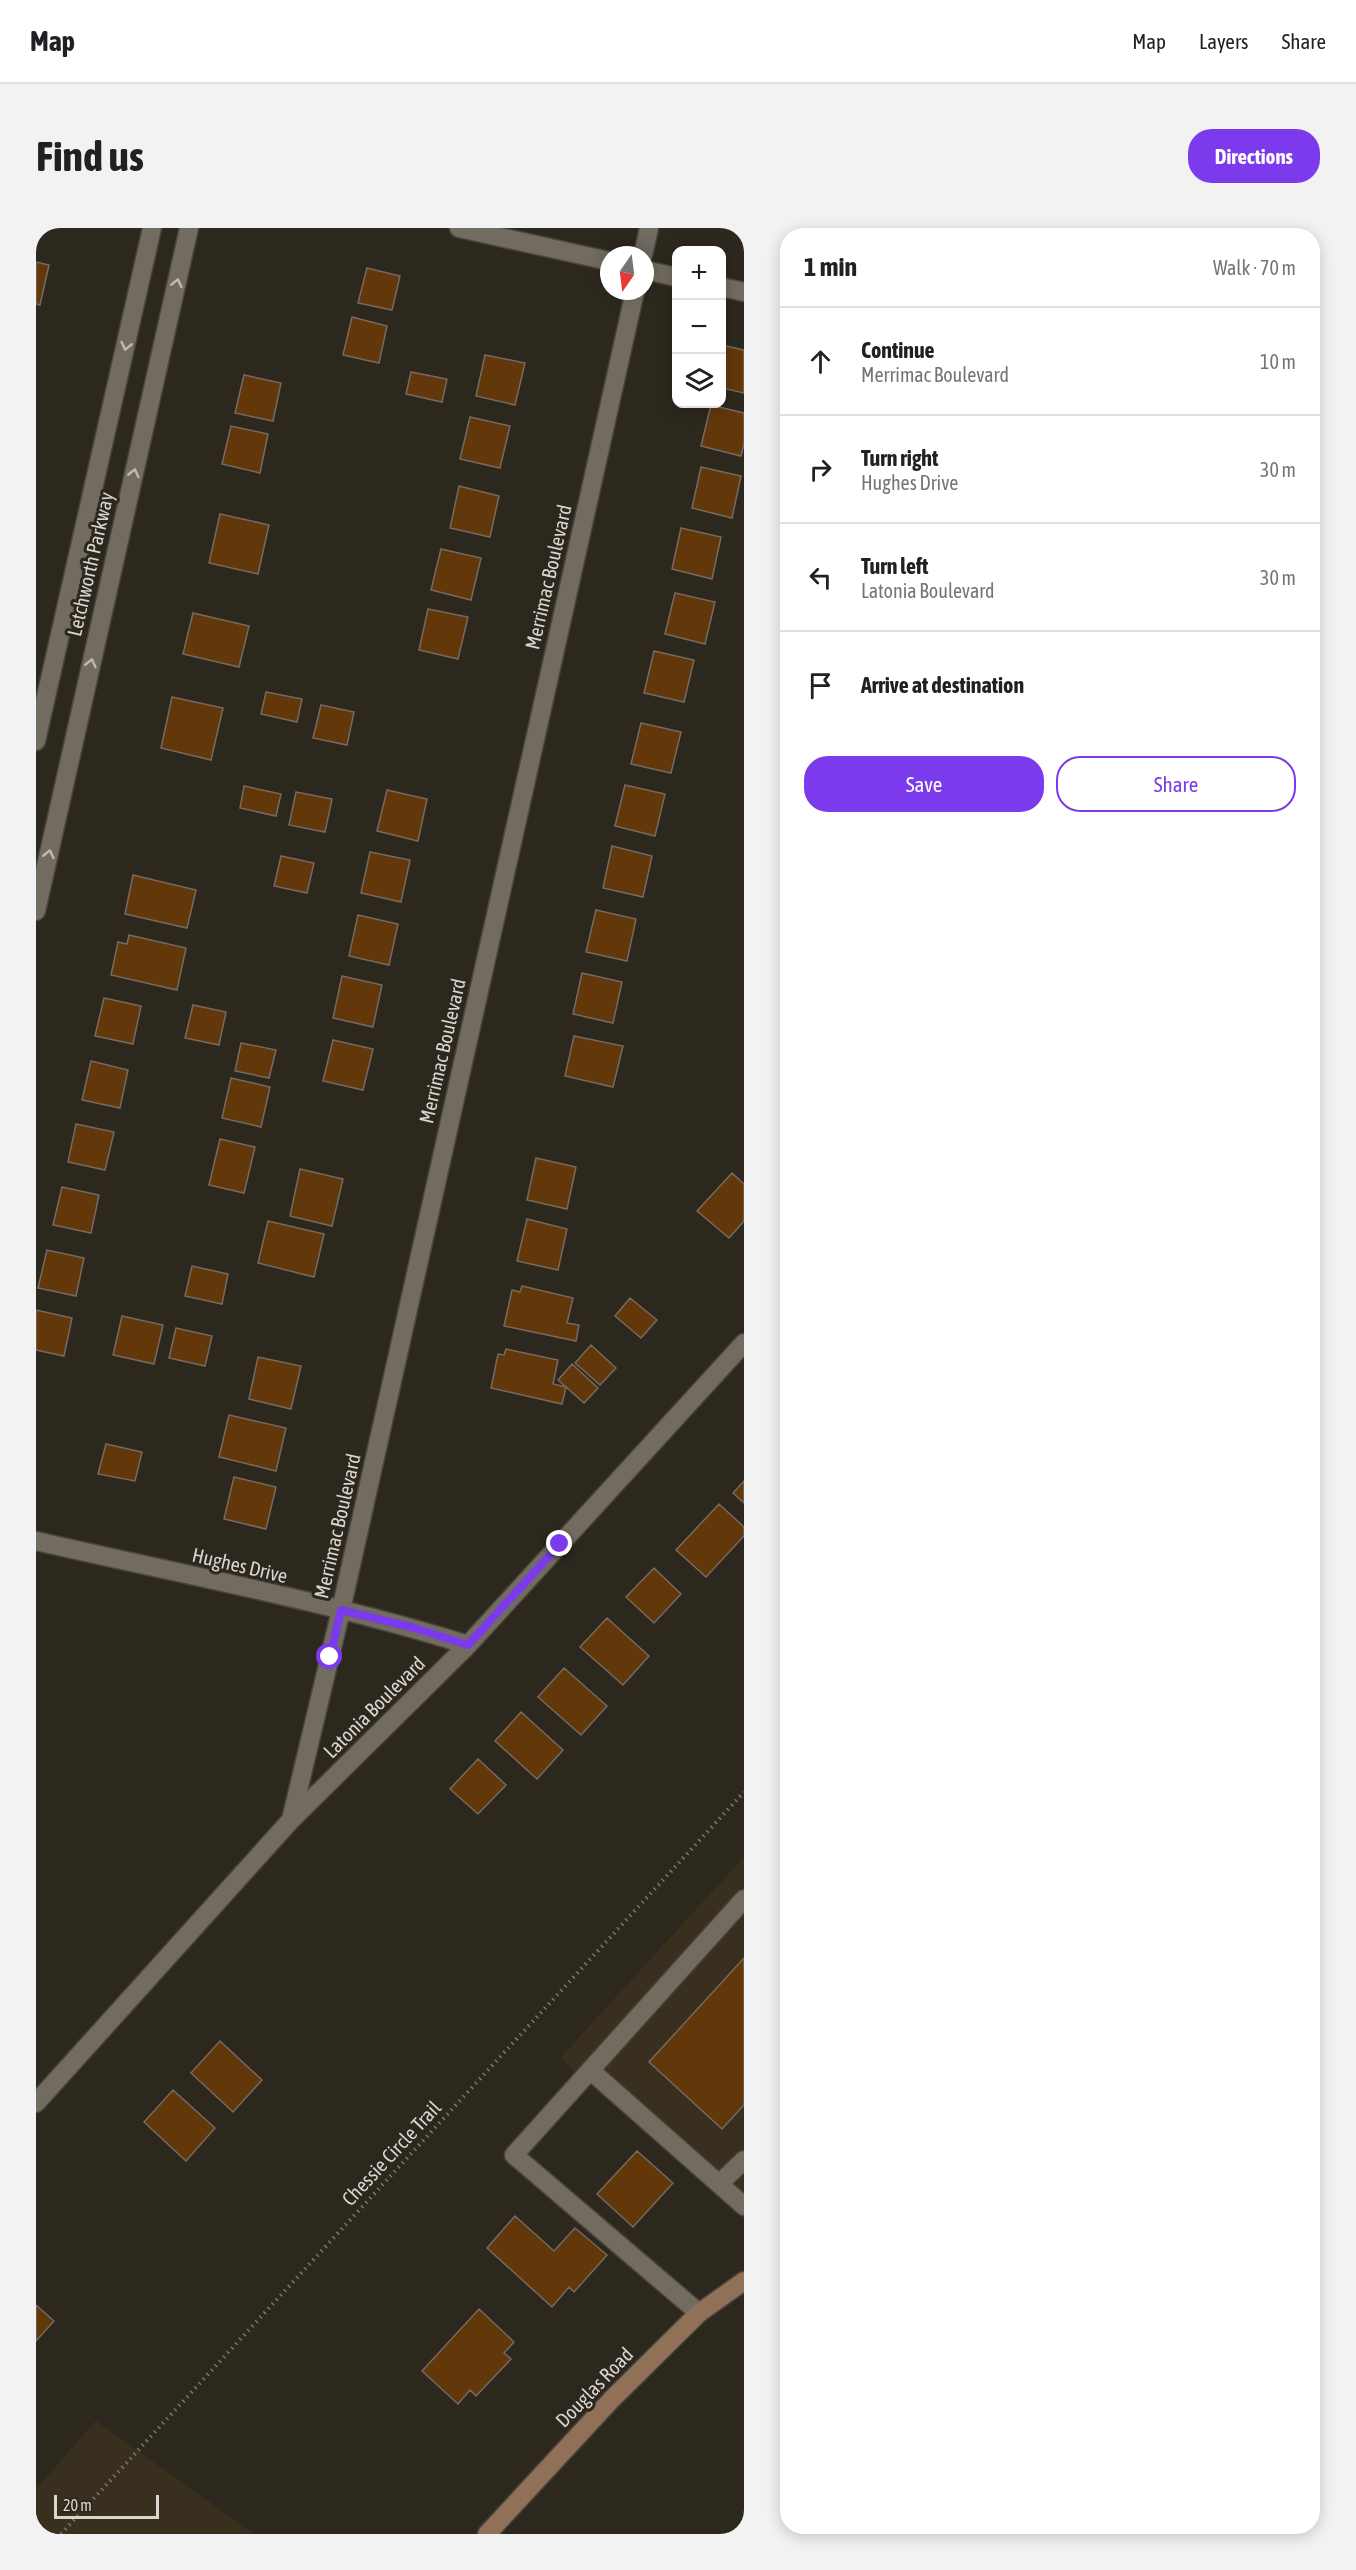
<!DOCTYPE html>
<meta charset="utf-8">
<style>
body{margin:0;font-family:"Asap Condensed",sans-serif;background:#f2f2f2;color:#202124}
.controls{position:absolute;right:18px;top:18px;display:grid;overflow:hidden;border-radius:12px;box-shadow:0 3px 15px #0003}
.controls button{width:54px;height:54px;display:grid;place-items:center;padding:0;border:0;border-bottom:2px solid #e0e0e0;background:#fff;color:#202124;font:30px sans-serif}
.compass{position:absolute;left:564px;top:18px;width:54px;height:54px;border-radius:50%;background:#fff;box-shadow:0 3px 15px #0003;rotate:194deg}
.scale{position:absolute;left:18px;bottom:15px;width:105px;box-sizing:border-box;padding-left:6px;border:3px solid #d9d5cf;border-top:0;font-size:16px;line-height:21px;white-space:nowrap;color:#d9d5cf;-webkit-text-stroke:4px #2d281e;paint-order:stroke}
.stop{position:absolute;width:18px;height:18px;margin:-14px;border:4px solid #7c3aed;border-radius:50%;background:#fff}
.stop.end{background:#7c3aed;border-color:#fff;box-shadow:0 2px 6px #0008}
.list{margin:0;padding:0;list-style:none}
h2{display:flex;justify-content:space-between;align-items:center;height:78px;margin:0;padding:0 24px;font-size:26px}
h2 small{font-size:20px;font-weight:400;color:#757577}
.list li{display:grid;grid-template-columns:39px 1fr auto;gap:18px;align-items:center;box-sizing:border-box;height:108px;padding:0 24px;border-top:2px solid #e0e0e0}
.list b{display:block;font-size:22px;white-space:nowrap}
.list p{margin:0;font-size:20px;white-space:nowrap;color:#757577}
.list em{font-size:20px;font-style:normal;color:#757577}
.actions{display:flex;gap:12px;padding:18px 24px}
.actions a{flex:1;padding:14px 0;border:2px solid #7c3aed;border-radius:24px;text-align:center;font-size:21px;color:#7c3aed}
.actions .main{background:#7c3aed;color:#fff}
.icon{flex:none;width:33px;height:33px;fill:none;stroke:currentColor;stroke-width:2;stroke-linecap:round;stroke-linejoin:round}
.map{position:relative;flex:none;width:708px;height:2306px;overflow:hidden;border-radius:24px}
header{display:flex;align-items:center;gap:36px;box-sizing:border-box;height:84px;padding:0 30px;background:#fff;border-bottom:2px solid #e0e0e0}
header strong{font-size:28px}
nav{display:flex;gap:33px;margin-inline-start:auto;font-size:21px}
.intro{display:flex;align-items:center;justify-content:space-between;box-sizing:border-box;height:144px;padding:0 36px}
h1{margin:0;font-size:42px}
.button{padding:15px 27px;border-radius:24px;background:#7c3aed;color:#fff;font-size:21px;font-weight:700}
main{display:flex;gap:36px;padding:0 36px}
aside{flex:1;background:#fff;border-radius:24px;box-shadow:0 3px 15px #0003}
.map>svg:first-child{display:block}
.built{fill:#382f1f}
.building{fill:#62380b;stroke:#756a62;stroke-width:1.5}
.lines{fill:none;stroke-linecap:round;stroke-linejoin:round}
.lane-casing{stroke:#49433c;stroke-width:21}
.street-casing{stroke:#49433c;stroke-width:21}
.secondary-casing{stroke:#49433c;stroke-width:21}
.path{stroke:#7b766e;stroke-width:4;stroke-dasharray:1.5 4.5;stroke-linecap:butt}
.lane{stroke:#716b60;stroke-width:18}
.street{stroke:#716b60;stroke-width:18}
.secondary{stroke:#907056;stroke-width:18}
.oneway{stroke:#bfbab3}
.route{stroke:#7c3aed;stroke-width:8}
.labels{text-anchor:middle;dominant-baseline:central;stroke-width:6;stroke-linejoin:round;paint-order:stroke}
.street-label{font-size:20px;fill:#d9d5cf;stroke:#2d281e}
</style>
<header>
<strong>Map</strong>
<nav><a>Map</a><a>Layers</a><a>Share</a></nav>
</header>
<div class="intro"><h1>Find us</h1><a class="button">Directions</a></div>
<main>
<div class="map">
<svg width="708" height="2306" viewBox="0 0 708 2306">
<rect width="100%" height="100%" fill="#2d281e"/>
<path class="built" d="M708 1629V1992L524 1830Z
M60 2193 218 2306H0V2261Z"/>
<path class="building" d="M0 34 13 37 4 77 0 76Z
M331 40 364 48 356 82 322 75Z
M316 89 351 98 343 135 307 127Z
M686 117 708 122V165L686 160Z
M449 127 489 135 479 177 440 168Z
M375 144 411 151 406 174 370 166Z
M208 147 245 155 237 193 199 185Z
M675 177 708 185V216L705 228 665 218Z
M434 189 474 198 464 240 424 231Z
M195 198 232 206 224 245 186 236Z
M665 239 705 248 696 290 656 280Z
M423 258 463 268 454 309 414 300Z
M184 286 233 297 222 346 173 335Z
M645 300 685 309 676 351 636 341Z
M405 321 445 330 435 372 395 362Z
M639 365 679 374 669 416 629 406Z
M392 381 432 389 422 431 383 422Z
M157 385 213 398 203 439 147 426Z
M618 423 658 432 648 474 608 465Z
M230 464 266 471 261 494 225 486Z
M136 469 187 480 175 532 125 520Z
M285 477 318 484 311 517 277 510Z
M605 495 645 504 635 545 595 536Z
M589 557 629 566 619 608 579 598Z
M208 558 245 566 240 588 204 580Z
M351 562 391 571 382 613 341 603Z
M260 564 296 571 289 604 253 597Z
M576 618 616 628 607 669 567 660Z
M334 624 374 632 365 674 325 665Z
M245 628 278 635 271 665 238 658Z
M97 647 160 662 151 700 89 686Z
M560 682 600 691 591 733 550 724Z
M322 687 362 696 353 737 313 728Z
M93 707 150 720 141 762 75 747 82 714 91 716Z
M546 745 586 754 577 795 537 786Z
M306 748 346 757 337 799 297 790Z
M68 770 105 778 97 816 59 808Z
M157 777 190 784 183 817 149 810Z
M538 808 587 818 577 859 529 848Z
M297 812 337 821 327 862 287 853Z
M205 815 240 822 233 850 199 843Z
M55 833 92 842 84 880 46 872Z
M195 850 234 859 225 899 186 890Z
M40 896 78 904 69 942 32 934Z
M184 911 219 919 208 965 173 957Z
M500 930 540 939 531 981 491 972Z
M264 941 307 951 296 998 254 988Z
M696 945 708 956V993L693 1010 661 983Z
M26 959 63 967 55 1005 17 997Z
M491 991 531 1001 522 1042 481 1033Z
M232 993 288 1006 278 1049 222 1035Z
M11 1022 48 1030 40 1068 2 1060Z
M156 1038 192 1046 186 1076 149 1068Z
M486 1058 537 1070 531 1095 543 1097 540 1113 468 1098 476 1062 484 1064Z
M594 1070 621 1092 605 1110 579 1088Z
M0 1082 36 1090 28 1128 0 1122Z
M86 1088 127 1097 118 1136 77 1127Z
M140 1100 176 1108 169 1138 133 1130Z
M555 1117 580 1140 564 1157 539 1135Z
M470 1121 522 1132 517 1156 530 1159 526 1176 455 1160 462 1126 468 1127Z
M222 1129 265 1138 255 1181 213 1171Z
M536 1136 562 1160 548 1175 522 1152Z
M193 1187 250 1200 240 1243 183 1229Z
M70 1216 106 1224 99 1253 62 1246Z
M198 1249 240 1259 230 1301 188 1291Z
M708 1253V1275L697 1265Z
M683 1276 708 1299V1308L670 1349 640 1322Z
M618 1340 645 1366 618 1395 590 1369Z
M571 1390 613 1428 587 1457 544 1419Z
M528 1440 571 1478 545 1507 502 1469Z
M485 1484 527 1522 501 1551 459 1513Z
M442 1531 470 1557 442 1586 414 1561Z
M708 1730V1877L686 1901 613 1834Z
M184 1813 226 1852 197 1884 155 1845Z
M137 1862 179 1900 150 1933 108 1894Z
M601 1923 637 1955 597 1999 561 1966Z
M479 1988 518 2023 539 2000 571 2027 538 2064 533 2059 516 2079 451 2020Z
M0 2077 18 2093 0 2113Z
M443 2081 478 2114 468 2125 475 2131 440 2168 434 2162 422 2176 386 2143Z"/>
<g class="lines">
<g class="lane-casing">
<path id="lane" d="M554 1842 708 1978
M683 1956 708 1932
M663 2085 478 1927 708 1671"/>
</g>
<g class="street-casing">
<path id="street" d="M423 0 573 33
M607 27 613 0
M609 42 640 49
M686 59 708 64
M0 513 116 0
M0 683 153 0
M0 1313C144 1346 291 1373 432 1417
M255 1592 305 1382 599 63
M0 1875 255 1592 432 1417 708 1115"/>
</g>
<g class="secondary-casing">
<path id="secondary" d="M451 2306 576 2171 663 2085 708 2053"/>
</g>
<path class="path" d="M25 2306 708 1564"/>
<use href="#lane" class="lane"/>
<use href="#street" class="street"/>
<use href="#secondary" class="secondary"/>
</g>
<defs><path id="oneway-chevron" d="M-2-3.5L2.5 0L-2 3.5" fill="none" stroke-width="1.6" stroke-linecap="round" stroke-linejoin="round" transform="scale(1.5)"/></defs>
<g class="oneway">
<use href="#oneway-chevron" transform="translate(141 55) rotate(-77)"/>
<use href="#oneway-chevron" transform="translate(90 118) rotate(103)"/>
<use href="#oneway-chevron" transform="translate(98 245) rotate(-77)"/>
<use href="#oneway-chevron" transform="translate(55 435) rotate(-77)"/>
<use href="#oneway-chevron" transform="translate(13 626) rotate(-77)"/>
</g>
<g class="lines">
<path class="route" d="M294 1429 305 1382 375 1399 432 1417 524 1316"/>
</g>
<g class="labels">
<g class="street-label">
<text transform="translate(54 336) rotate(-77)">Letchworth Parkway</text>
<text transform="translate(512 349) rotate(-77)">Merrimac Boulevard</text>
<text transform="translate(406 823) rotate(-77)">Merrimac Boulevard</text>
<text transform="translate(301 1298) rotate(-77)">Merrimac Boulevard</text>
<text transform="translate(204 1337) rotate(13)">Hughes Drive</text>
<text transform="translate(338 1479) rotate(-45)">Latonia Boulevard</text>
<text transform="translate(355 1925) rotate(-47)">Chessie Circle Trail</text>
<text transform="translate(558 2159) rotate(-46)">Douglas Road</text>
</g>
</g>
</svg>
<div class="controls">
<button>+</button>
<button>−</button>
<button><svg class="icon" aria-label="layers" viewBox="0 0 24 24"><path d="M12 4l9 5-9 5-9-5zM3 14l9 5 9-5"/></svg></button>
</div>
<svg class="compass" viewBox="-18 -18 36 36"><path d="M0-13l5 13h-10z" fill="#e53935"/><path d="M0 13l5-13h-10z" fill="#757577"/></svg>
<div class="scale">20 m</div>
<div class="stop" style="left:294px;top:1429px"></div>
<div class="stop end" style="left:524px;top:1316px"></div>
</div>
<aside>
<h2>1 min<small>Walk · 70 m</small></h2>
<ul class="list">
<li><svg class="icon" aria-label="ahead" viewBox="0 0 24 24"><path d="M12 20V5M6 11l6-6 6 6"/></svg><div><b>Continue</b><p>Merrimac Boulevard</p></div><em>10 m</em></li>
<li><svg class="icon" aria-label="right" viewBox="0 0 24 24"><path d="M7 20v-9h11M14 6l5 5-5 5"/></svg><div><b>Turn right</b><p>Hughes Drive</p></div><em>30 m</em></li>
<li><svg class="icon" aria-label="left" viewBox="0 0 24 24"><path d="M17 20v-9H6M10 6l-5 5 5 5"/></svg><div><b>Turn left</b><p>Latonia Boulevard</p></div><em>30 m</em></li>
<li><svg class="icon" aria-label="arrive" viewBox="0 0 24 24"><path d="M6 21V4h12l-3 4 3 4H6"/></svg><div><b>Arrive at destination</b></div></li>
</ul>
<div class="actions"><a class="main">Save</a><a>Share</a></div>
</aside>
</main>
